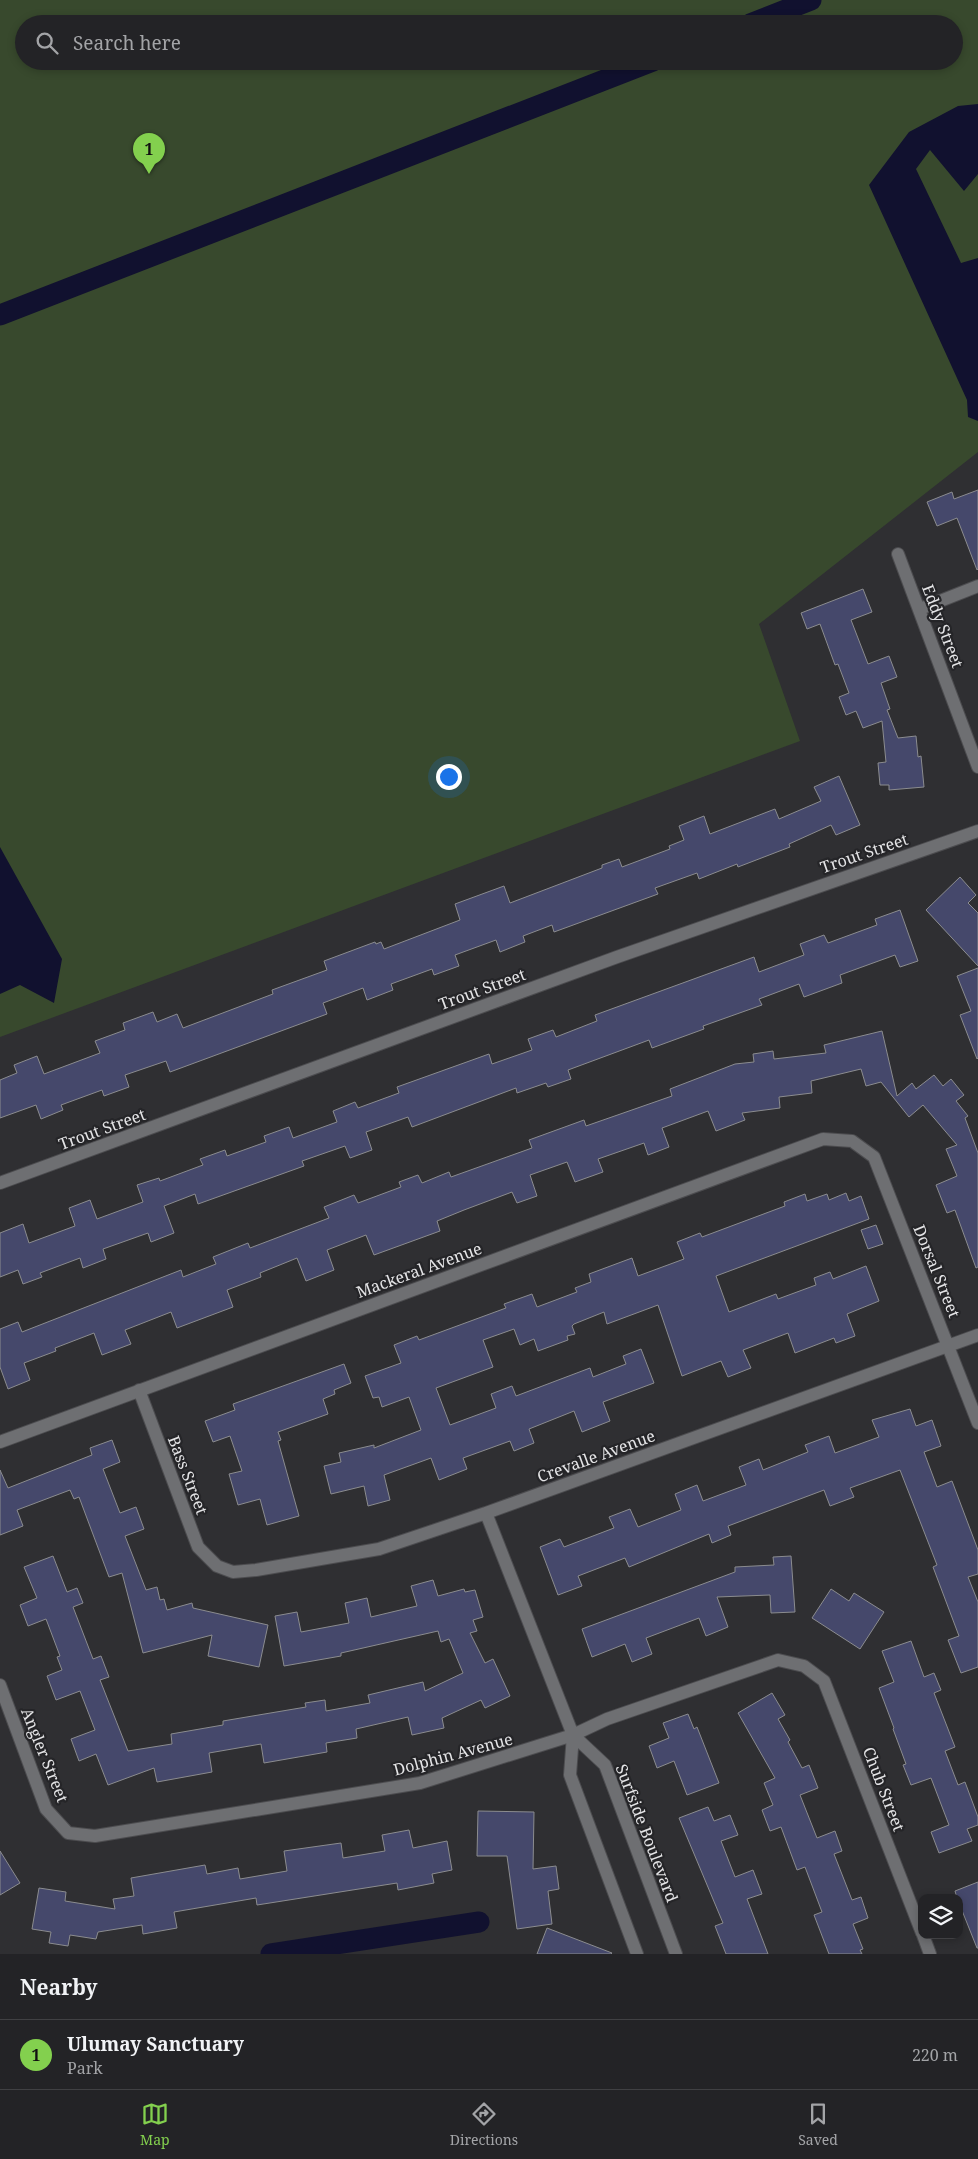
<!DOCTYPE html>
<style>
body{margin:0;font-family:"Noto Serif",serif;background:#2b2b2e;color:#f1f3f6}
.controls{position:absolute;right:15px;bottom:15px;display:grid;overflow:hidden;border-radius:10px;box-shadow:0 2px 8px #0003}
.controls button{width:45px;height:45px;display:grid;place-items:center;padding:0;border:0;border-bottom:1px solid #404043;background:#232326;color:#f1f3f6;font:25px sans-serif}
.you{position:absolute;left:448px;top:776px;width:18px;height:18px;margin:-12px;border:4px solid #fff;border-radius:50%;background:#1a73e8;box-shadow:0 0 0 8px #1a73e833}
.badge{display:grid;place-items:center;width:32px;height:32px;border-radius:50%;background:#83d04e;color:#111;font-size:16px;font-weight:700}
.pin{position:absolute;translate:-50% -41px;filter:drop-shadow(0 1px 2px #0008)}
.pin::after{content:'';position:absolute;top:26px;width:18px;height:15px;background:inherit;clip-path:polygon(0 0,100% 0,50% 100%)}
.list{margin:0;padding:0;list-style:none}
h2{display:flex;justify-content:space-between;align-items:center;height:65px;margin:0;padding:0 20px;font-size:21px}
h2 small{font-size:16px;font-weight:400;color:#a3a4a7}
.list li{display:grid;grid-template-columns:32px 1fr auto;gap:15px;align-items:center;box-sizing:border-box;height:70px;padding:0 20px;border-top:1px solid #404043}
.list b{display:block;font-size:19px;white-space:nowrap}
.list p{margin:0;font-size:16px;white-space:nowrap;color:#a3a4a7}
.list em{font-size:16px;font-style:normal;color:#a3a4a7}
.icon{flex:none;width:28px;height:28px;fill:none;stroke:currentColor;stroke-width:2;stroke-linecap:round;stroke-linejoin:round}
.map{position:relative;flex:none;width:978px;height:1954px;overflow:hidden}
.search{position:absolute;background:#232326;box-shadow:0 2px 8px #0003;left:15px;right:15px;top:15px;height:55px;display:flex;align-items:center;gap:12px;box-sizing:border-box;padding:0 18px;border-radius:28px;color:#a3a4a7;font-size:19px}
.sheet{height:135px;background:#232326}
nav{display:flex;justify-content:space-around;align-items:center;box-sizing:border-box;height:70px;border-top:1px solid #404043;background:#232326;font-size:14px;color:#a3a4a7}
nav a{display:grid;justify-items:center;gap:2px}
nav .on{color:#83d04e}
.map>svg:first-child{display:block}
.green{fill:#38492d;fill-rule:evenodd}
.water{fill:#11112f}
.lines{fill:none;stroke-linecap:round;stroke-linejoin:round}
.canal{stroke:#11112f;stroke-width:21}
.building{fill:#45486b;stroke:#8b8c8f}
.street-casing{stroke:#4c4c4f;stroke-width:14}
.street{stroke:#6e6f72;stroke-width:12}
.labels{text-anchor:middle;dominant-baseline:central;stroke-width:4.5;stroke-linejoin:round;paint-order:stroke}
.street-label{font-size:16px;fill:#e4e4e6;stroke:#252528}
</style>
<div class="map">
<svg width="978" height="1954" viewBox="0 0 978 1954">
<rect width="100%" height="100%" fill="#2f2f32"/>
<path class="green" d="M0 0H978V452L759 624 800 741 0 1037ZM24 24H954V61H24Z"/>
<path class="water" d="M978 104V174L964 191 930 150 916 169 961 263 978 258V421L968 417 967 400 869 185 909 132 958 106Z
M0 847 62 959 54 1003 20 985 0 994Z"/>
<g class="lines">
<path class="canal" d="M750 24 811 0
M0 315 653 61
M271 1954 479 1922"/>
</g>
<path class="building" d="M978 490V569L977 570 957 518 937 526 927 502 952 492 954 499Z
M863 589 872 612 851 620 868 664 889 656 897 677 881 683 890 709 887 710 898 738 916 736 918 757 921 756 924 787 889 790V785H880L878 763 886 762 882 721 863 728 856 711 846 715 839 697 849 693 838 664 835 665 820 624 807 629 801 613Z
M839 776 860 825 836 835 831 825 789 844 790 847 738 867 737 864 699 879 697 873 655 888 658 894 554 932 552 925 523 936 525 942 500 952 496 940 455 955 459 966 434 975 432 969 391 984 393 990 367 1000 363 988 323 1003 327 1014 170 1072 166 1061 125 1075 129 1087 104 1096 102 1090 61 1105 63 1110 41 1119 36 1105 0 1118V1080L17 1073 14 1065 37 1056 44 1074 100 1053 95 1041 125 1030 123 1023 153 1012 157 1022 177 1014 183 1028 273 994 272 990 327 970 324 961 375 942 376 944 381 942 384 949 460 920 455 904 504 886 510 903 602 868V865L619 859 622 867 670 849 669 846 684 840 679 826 704 816 710 834 775 809 779 819 821 801 814 787Z
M960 877 976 895 968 903 978 913V966L926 910Z
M900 910 918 961 900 967 895 955 840 975 842 983 804 997 799 984 759 999 762 1005 703 1026 704 1029 652 1048 649 1040 568 1070 571 1079 548 1087 546 1083 517 1093 516 1088 412 1127 408 1117 366 1132 372 1150 350 1158 345 1146 302 1161 304 1166 198 1204 195 1194 164 1206 174 1233 151 1242 148 1233 103 1249 106 1259 83 1268 80 1258 40 1273 42 1277 23 1284 18 1270 0 1277V1233L23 1224 29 1243 75 1226 69 1208 90 1200 97 1219 143 1202 137 1185 159 1178 160 1181 203 1165 200 1159 225 1150 227 1156 266 1142 264 1136 289 1127 293 1138 337 1122 333 1111 355 1102 358 1108 399 1093 397 1087 489 1054 492 1064 532 1050 528 1039 553 1030 556 1037 597 1021 595 1015 754 957 759 972 804 955 800 944 824 935 828 943 877 925 875 919Z
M978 968V1058L977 1059 960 1015 971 1011 957 976Z
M882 1031 897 1096 912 1083 916 1089 934 1075 943 1086 951 1079 964 1095 956 1101 968 1116 965 1118 978 1153V1267L976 1268 955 1210 947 1213 936 1185 957 1176 946 1149 957 1145 923 1105 909 1117 881 1082 866 1086 861 1069 811 1081 812 1093 779 1097 780 1108 742 1113 745 1120 716 1131 708 1111 662 1128 669 1147 648 1155 644 1143 598 1159 603 1172 575 1182 567 1162 530 1175 537 1196 517 1203 512 1192 464 1210 437 1221 440 1231 374 1255 366 1235 327 1250 334 1270 306 1281 297 1258 260 1273 261 1277 227 1290 233 1307 177 1328 171 1312 125 1330 131 1344 102 1355 94 1333 55 1348 56 1351 24 1363 30 1380 8 1389 0 1367V1329L18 1322 22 1332 181 1270 183 1277 216 1264 213 1257 248 1243 250 1248 329 1218 324 1207 354 1195 358 1203 401 1187 399 1182 418 1175 422 1183 449 1172 451 1177 532 1148 529 1140 584 1120 586 1126 672 1096 670 1089 735 1064 754 1062 753 1054 773 1051 774 1059 826 1053 824 1045Z
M846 1193 849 1201 861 1196 869 1219 716 1276 729 1312 776 1294 778 1299 816 1285 814 1278 830 1272 833 1279 866 1266 879 1301 847 1314 855 1336 836 1343 834 1338 795 1353 788 1333 743 1350 751 1368 728 1377 721 1361 682 1376 658 1305 607 1324 604 1312 574 1324 572 1326 575 1334 567 1336 568 1340 538 1351 534 1339 520 1345 514 1329 483 1340 493 1367 436 1388 450 1425 496 1408 491 1394 512 1386 516 1396 590 1368 593 1377 626 1364 623 1356 641 1349 654 1383 603 1402 610 1421 582 1432 574 1411 529 1429 534 1443 514 1451 510 1441 463 1458 467 1469 439 1480 431 1458 384 1475 390 1500 368 1506 364 1486 331 1494 324 1466 341 1462 339 1453 374 1445V1448L421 1430 409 1397 382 1407 379 1397 373 1398 365 1376 401 1363 394 1345 417 1336 419 1340 506 1308 504 1304 532 1294 537 1307 577 1292 575 1288 591 1282 589 1274 632 1258 638 1276 684 1259 677 1242 700 1233 702 1237 785 1206 784 1202 805 1194 807 1201 827 1194 829 1200Z
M876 1225 883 1244 868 1249 861 1230Z
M344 1364 351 1383 334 1390 335 1394 323 1399 328 1414 278 1432 281 1440 278 1441 299 1516 267 1525 260 1499 238 1505 229 1474 242 1471 230 1436 213 1442 205 1421 235 1410 233 1404Z
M910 1409 916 1426 932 1420 941 1446 924 1452 937 1487 952 1481 978 1550V1574L968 1577 978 1602V1667L961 1673 948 1640 959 1636 933 1567 937 1565 900 1470 850 1488 854 1497 830 1506 824 1490 728 1526 731 1535 712 1543 709 1534 629 1567 625 1558 578 1576 582 1586 558 1595 540 1547 560 1539 564 1547 614 1528 609 1517 630 1509 638 1527 681 1510 675 1494 697 1485 703 1501 746 1485 739 1467 759 1459 763 1470 808 1452 805 1445 829 1436 835 1453 879 1437 872 1420Z
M112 1440 120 1462 103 1469 120 1513 136 1507 144 1529 125 1536 146 1590 157 1587 160 1600 164 1599 167 1610 192 1603 193 1608 268 1625 259 1667 208 1656 212 1635 143 1653 122 1573 109 1577 79 1497 74 1499 70 1490 17 1510 23 1526 0 1535V1470L8 1488 92 1455 90 1448Z
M53 1556 67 1592 77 1588 83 1603 73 1607 93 1659 101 1656 109 1677 100 1680 128 1751 172 1744 171 1734 223 1725V1721L306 1707 305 1703 325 1700 326 1711 370 1703 368 1695 423 1682 425 1691 463 1673 449 1639 441 1642 438 1631 341 1653V1656L284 1666 275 1616 297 1612 301 1632 349 1623 345 1603 367 1598 371 1617 417 1606 411 1586 433 1580 438 1596 464 1589 465 1592 475 1590 483 1617 473 1620 477 1631 470 1633 485 1663 493 1659 510 1696 485 1708 481 1700 442 1718 444 1728 412 1735 408 1717 356 1729 357 1738 326 1743 327 1752 264 1763 261 1744 209 1753 212 1772 157 1782 154 1768 108 1785 96 1754 79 1761 71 1739 95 1730 80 1691 56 1700 47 1676 62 1670 57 1657 60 1656 46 1619 28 1626 20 1605 37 1598 24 1567Z
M791 1556 795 1612 771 1613 770 1595 717 1597 728 1627 706 1636 699 1618 646 1638 652 1654 632 1662 625 1644 592 1657 582 1629 735 1572V1567L774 1565 773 1557Z
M831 1589 849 1601 854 1593 884 1612 860 1649 812 1618Z
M911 1641 924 1677 934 1673 941 1690 934 1693 955 1747 945 1751 958 1785 965 1782 978 1817V1825L967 1829 972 1841 939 1853 931 1832 949 1825 931 1778 911 1785 903 1765 906 1764 893 1729 894 1728 879 1688 894 1682 882 1651Z
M772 1693 785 1715 778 1719 790 1740 788 1742 802 1768 809 1765 818 1788 800 1795 817 1838 835 1831 842 1851 834 1854 852 1900 861 1897 868 1918 853 1924 863 1949 860 1950 862 1954H829L814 1915 822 1912 805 1867 797 1870 781 1827 770 1831 762 1810 773 1805 764 1783 775 1778 738 1713Z
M688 1714 694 1729 697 1727 719 1783 687 1795 674 1761 657 1768 649 1746 669 1738 663 1723Z
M708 1807 714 1821 730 1815 738 1835 721 1841 735 1877 753 1870 762 1894 747 1899 768 1954H726L715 1926 723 1923 679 1818Z
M478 1811 534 1812 533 1869 556 1866 559 1889 548 1891 552 1924 517 1929 507 1856H477Z
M409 1830 413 1848 447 1841 452 1870 432 1874 434 1883 398 1890 397 1883 257 1905 256 1898 174 1912 177 1928 143 1934 142 1925 98 1932 96 1939 70 1935 68 1946 49 1943 51 1932 32 1929 39 1888 66 1892 65 1901 115 1909 113 1899 134 1896 131 1878 205 1865 207 1874 238 1868 240 1879 287 1871 284 1851 341 1843 343 1858 385 1851 382 1835Z
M0 1851 20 1883 0 1895Z
M978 1882V1948H977L959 1903V1898H957L955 1891Z
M547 1928 612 1953 611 1954H537Z"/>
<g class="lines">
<g class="street-casing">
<path id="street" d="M898 554 978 767
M920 609 978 586
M0 1183 617 957 978 831
M139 1390 198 1547 217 1566 233 1572 256 1570 379 1549 486 1513 978 1335
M0 1442 823 1139 852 1141 874 1157 978 1423
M486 1513 573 1735 605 1765 676 1954
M0 1685 46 1809 68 1833 95 1836 420 1783 573 1735 607 1719 778 1660 804 1666 824 1681 922 1933
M573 1735 570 1775 637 1954
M923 1935 930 1954"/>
</g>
<use href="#street" class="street"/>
</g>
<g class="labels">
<g class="street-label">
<text transform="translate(943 626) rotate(69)">Eddy Street</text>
<text transform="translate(864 853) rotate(-19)">Trout Street</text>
<text transform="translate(482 989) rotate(-20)">Trout Street</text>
<text transform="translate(102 1129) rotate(-20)">Trout Street</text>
<text transform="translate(419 1270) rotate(-20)">Mackeral Avenue</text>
<text transform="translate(937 1271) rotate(68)">Dorsal Street</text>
<text transform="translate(596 1456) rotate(-20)">Crevalle Avenue</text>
<text transform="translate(188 1475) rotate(69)">Bass Street</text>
<text transform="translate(453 1754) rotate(-15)">Dolphin Avenue</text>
<text transform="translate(45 1755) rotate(68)">Angler Street</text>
<text transform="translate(884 1789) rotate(69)">Chub Street</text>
<text transform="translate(647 1833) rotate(69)">Surfside Boulevard</text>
</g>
</g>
</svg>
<div class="controls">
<button><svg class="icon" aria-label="layers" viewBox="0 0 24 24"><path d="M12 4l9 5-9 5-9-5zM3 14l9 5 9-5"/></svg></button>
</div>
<div class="you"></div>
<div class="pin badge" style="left:149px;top:174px">1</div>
<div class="search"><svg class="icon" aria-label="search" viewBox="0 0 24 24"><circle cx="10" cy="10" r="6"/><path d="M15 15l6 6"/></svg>Search here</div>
</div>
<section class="sheet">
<h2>Nearby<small></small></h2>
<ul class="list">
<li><span class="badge">1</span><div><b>Ulumay Sanctuary</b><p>Park</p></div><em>220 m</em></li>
</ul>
</section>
<nav>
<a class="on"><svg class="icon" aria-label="map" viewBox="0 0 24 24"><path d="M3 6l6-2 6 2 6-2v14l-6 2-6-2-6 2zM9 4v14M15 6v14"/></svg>Map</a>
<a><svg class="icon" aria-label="directions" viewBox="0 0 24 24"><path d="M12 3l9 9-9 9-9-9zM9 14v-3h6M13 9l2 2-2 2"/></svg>Directions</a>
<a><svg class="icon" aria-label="saved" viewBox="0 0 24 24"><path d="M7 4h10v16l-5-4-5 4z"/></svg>Saved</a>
</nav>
